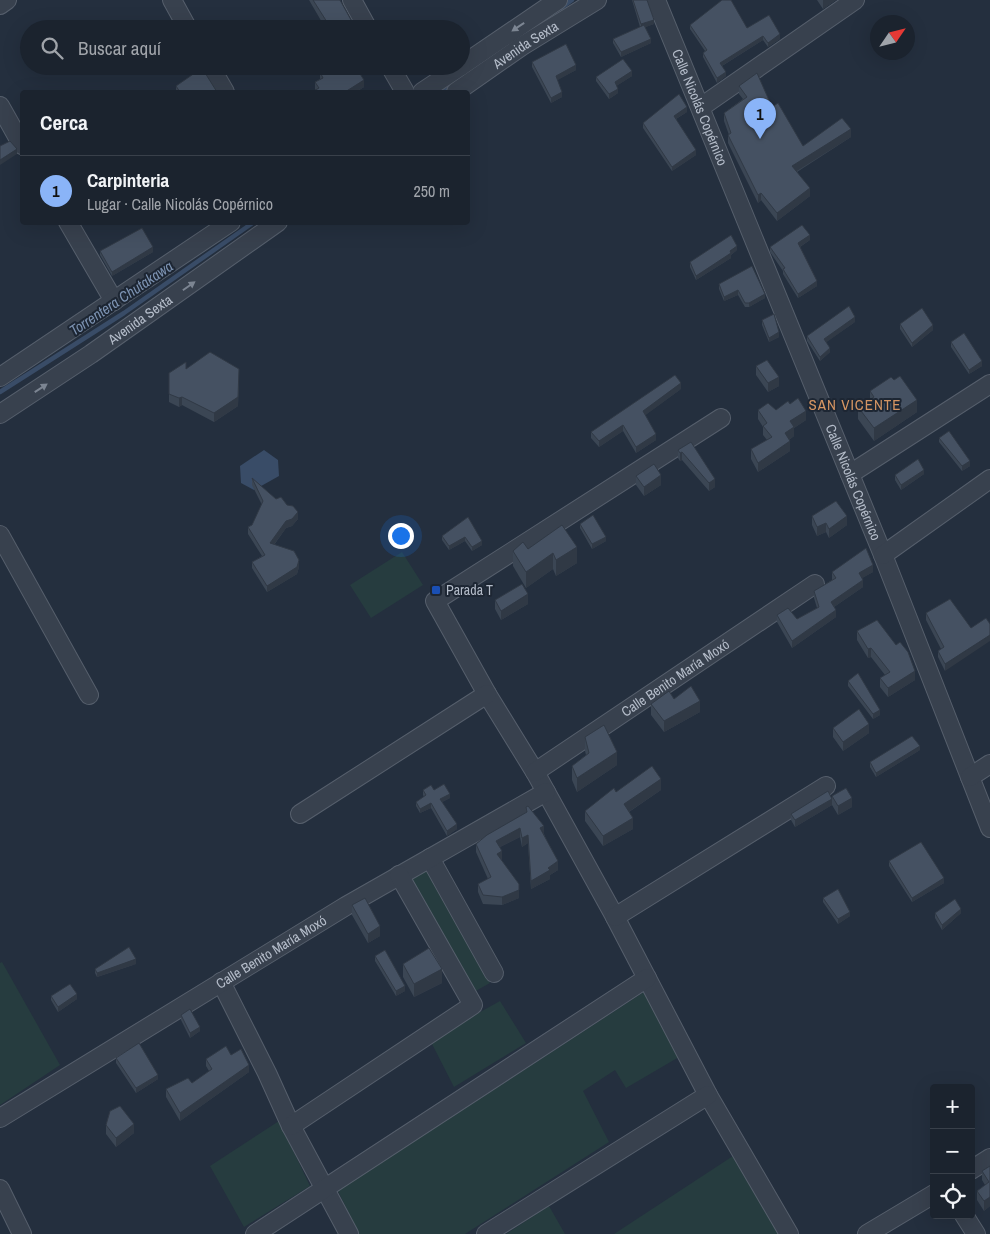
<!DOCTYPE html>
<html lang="es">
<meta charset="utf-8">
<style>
body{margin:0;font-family:"Archivo Narrow",sans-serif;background:#242b36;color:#f1f3f6}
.controls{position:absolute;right:15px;bottom:15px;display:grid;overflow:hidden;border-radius:5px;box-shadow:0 5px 20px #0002}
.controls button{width:45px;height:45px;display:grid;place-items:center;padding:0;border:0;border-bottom:1px solid #39404a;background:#1b232e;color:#f1f3f6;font:25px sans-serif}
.compass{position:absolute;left:870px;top:15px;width:45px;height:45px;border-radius:50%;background:#1b232e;box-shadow:0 5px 20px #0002;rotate:55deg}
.you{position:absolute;left:400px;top:535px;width:18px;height:18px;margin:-12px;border:4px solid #fff;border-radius:50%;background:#1a73e8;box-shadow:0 0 0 8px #1a73e833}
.badge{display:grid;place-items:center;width:32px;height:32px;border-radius:50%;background:#8ab4f8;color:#111;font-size:16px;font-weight:700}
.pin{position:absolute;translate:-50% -41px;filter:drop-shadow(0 1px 2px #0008)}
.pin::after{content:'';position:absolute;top:26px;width:18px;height:15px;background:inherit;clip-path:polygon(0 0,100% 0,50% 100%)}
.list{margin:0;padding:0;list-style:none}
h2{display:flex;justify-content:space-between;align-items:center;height:65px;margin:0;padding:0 20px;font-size:21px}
h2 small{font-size:16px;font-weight:400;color:#a0a4aa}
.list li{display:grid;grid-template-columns:32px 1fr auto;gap:15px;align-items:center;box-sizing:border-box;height:70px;padding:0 20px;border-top:1px solid #39404a}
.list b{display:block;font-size:19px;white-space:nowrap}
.list p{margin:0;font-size:16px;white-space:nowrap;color:#a0a4aa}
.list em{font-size:16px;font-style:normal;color:#a0a4aa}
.icon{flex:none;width:28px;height:28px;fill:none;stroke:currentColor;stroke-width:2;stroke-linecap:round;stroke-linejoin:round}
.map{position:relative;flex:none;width:990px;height:1234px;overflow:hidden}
.search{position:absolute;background:#1b232e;box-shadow:0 5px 20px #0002;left:20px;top:20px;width:450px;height:55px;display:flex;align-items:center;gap:12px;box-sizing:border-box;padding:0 18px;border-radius:28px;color:#a0a4aa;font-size:19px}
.panel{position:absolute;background:#1b232e;box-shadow:0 5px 20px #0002;left:20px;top:90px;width:450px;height:135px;border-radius:5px}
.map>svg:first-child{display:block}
.green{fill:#263c3f}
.water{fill:#394c67}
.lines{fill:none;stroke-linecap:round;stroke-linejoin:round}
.stream{stroke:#394c67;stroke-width:4.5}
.minor-casing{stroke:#565f6c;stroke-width:20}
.minor{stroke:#38414e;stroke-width:18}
.wall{fill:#3b4654}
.shaded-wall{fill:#303945}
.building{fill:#455162;stroke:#303945}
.oneway{fill:#7c8592}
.transit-dot{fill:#1a4fb4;stroke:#1d2633;stroke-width:2}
.labels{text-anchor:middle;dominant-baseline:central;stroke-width:4;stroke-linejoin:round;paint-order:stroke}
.street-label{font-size:14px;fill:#b4bcc9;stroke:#1d2633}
.poi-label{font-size:14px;fill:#b4bcc9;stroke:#1d2633;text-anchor:start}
.water-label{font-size:15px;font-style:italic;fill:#7c92b1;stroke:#1d2633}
.neighbourhood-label{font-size:15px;letter-spacing:1px;fill:#d59563;stroke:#1d2633}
</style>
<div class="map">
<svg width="990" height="1234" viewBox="0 0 990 1234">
<rect width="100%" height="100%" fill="#242f3e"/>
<path class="green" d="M402 552 423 585 371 618 350 585Z
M428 869 490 983 472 993 410 878Z
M2 962 60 1065 0 1105V963Z
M644 992 679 1057 626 1088 615 1070 583 1091 609 1142 465 1234H359L338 1191Z
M500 1001 526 1043 454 1087 430 1040Z
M279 1121 310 1186 244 1227 210 1166Z
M733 1156 778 1234H614Z
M549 1206 565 1234H506Z"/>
<path class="water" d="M264 450 278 460 279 476 254 490 241 483 240 466Z"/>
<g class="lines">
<path class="stream" d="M561 8 572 0
M514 41 540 22
M441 92 453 84
M0 392 124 313 254 222"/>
<g class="minor-casing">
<g id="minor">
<path d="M172 0 188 29"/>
<path d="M352 0 368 29"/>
<path id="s1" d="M656 0 883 555 990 828"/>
<path d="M0 5 7 0"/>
<path d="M210 66 225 92"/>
<path d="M390 66 405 92"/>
<path d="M461 66 558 0"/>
<path d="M422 92 461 66"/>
<path id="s2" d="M456 92 522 46 597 0"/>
<path d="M0 106 22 145"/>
<path d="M701 107 855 0"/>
<path d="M68 222 114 301"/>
<path d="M0 377 231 222"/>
<path id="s3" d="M0 414 91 354 278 222"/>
<path d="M721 418 435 601 487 694 535 772 615 917 708 1095 789 1234"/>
<path d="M850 474 990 384"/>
<path d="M0 535 89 695"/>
<path d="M883 555 990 479"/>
<path id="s4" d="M535 772 815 584"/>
<path d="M970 777 990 764"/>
<path d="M300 814 487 694"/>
<path d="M430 858 494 973"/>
<path d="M615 917 826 786"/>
<path d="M221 982 267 1073 291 1126 349 1234"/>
<path id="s5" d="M0 1118 346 906 546 792"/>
<path d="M291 1126 473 1005 399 875"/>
<path d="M971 1170 990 1158"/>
<path d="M0 1189 22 1234"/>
<path d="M964 1215 976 1234"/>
<path d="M255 1234 647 978"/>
<path d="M486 1234 708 1095"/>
<path d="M867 1234 934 1194"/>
</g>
</g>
<use href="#minor" class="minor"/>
</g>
<path class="wall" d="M309 0H340L356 29H318V27L323 24Z
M632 0H647L654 24 645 27 651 43 621 57 613 43V39L640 27Z
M817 0H836L823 9Z
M690 25 747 28 780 39 768 47 763 40 722 66 726 76 717 83 703 57V53L705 51 690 29Z
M532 62 576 70 557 80 562 97 551 103 532 67Z
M320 72 364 87 356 92H312L316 90 315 89V82L320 79Z
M632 76 616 86 618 93 609 99 596 81V77Z
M176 86 217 92H176Z
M739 86 772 107 803 146 851 137 797 172 810 196 777 221 761 200 758 203 728 143V135H729L724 121V113L743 99 739 94Z
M687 112 676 119 696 155 672 171 643 128V123Z
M810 240 800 247 817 286 798 298 783 274V271L770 252V247Z
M737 250 731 255V258L696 280 690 267V262Z
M100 251 153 252 112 276 100 255Z
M719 284 765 298 749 307H745L738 295 724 301 719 289Z
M762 320 779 337 769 342 762 325Z
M855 322 826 342 830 352 820 361 807 341V336Z
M900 324 933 330 912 347 900 329Z
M951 342 982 366 969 374 951 347Z
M756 366 779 386 768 392 756 375Z
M239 377 238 406 214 422 182 405 179 407 169 402V394Z
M681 389 645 415 656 440 636 453 623 431 599 447 591 438V432Z
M870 391 917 412 874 441 858 419V407L870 399Z
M758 410H776L806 420 794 428V436L789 440 790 451 758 472 751 459V449L767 440 763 435V427L758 419Z
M939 438 970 466 962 471 939 442Z
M691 442 715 487 709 491 682 460 680 461 678 458V450Z
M924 474 901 490 895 480V475Z
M636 476 661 485 644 496 636 485Z
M252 478 298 519 292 526 286 528 274 545 299 567 297 574 267 592 252 568V562L262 556 248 534V527L252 525 262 505 252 485Z
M812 516 847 525 829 538 826 532 817 536 812 525Z
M468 517 482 545 472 551 465 541 449 550 442 540V536Z
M580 524 606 541 592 549 580 528Z
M562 525 577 563 556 576 553 569 526 588 513 566V551L528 549Z
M832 572H873L862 578 863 587 834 607 836 617 792 648 777 622V615L797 619 817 608 814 598V591L832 580Z
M950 599 945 671 938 657V651L941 649 926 620V613Z
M495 600 528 604 501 620 495 609Z
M857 631 915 680 888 697 880 687V678L885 675 871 657 868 658 857 640Z
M848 681 880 715 873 719 848 686Z
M674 699 700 712 664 732 651 715V704Z
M833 728 869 733 843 751 833 737Z
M585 737 617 765 577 792 572 780V766L586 755 585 751Z
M920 750 876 777 870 767V762Z
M423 790H434L450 798 442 802 457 829 447 836 431 808 420 813 416 806V802L424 797 423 795Z
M661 790 629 812 633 829 603 846 585 821V811L616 792Z
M832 796 852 807 838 815 832 805 795 827 791 820V814L832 799Z
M526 812 544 834 558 870 550 875V879L531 889 528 843 522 847 520 837 500 847 502 859 501 860 519 898 502 905 483 904 478 892V884L488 879 476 852V844Z
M889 861 944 883 912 902 889 866Z
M823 898 850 916 838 924 823 902Z
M352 905 380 936 368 943 352 915Z
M935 913H961L942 930 935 918Z
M375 956 405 991 396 996 375 961Z
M136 964 97 977 95 973V969Z
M403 964 442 983 414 997 403 977Z
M51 996 77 999 58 1012 51 1000Z
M181 1015 200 1031 190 1038 181 1020Z
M231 1055 249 1072 180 1121 166 1097V1089L192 1083 209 1071 206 1066V1059Z
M116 1058 158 1079 136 1093 116 1063Z
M106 1125 134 1133 116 1147 106 1134Z
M990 1166V1206L984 1211 977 1200V1191L985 1185 982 1180V1171Z"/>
<path class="shaded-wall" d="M823 0H836L823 9Z
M654 20V24L641 29V24Z
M780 34V39L768 47V43Z
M763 36V40L720 67V63Z
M651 39V43L621 57V52Z
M576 65V70L556 81V76Z
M632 71V76L615 87V82Z
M726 72V76L717 83V78Z
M364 80V87L356 92H345Z
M618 89V93L609 99V94Z
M562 92V97L551 103V98Z
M687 107V112L674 120V116Z
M851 129V137L792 174V166Z
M17 149V154L0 165V160Z
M696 150V155L672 171V167Z
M810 188V196L777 221V213Z
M761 193V200L758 203V195Z
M810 235V240L798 248V243Z
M737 246V250L731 255V258L696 280V276Z
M153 247V252L112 276V272Z
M817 281V286L798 298V294Z
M738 290V295L724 301V297Z
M765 294V298L749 307V303Z
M855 317V322L824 344V339Z
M933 325V330L912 347V343Z
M779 332V337L769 342V338Z
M830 348V352L820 361V357Z
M982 361V366L969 374V370Z
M239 369 238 406 214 422V413Z
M779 377V386L768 392V383Z
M681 383V389L643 417V411Z
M182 397V405L179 407V398Z
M917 400V412L874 441V428Z
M806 411V420L794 428V436L785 443V433L790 421Z
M623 425V431L599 447V441Z
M656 434V440L636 453V447Z
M790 441V451L758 472V463Z
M682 452V460L680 461V453Z
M970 461V466L962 471V466Z
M924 470V474L901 490V485Z
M661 475V485L644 496V487Z
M715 479V487L709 491V483Z
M298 512V519L292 526 286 528 270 550V543L286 521Z
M847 516V525L829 538V529Z
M826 523V532L817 536V527Z
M465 537V541L449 550V546Z
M606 537V541L592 549V544Z
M482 541V545L472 551V547Z
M577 547V563L556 576V560Z
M553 553V569L526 588V572Z
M299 560V567L297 574 267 592V586Z
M873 565V572L859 580V573Z
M863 580V587L831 609V602Z
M528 594V604L501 620V611Z
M836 610V617L792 648V641Z
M990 635V641L945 671V664Z
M871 648V657L868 658V649Z
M915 671V680L888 697V688Z
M700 701V712L664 732V721Z
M880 710V715L873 719V714Z
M869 724V733L843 751V742Z
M920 746V750L876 777V773Z
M617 752V765L577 792V778Z
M661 779V790L624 815V804Z
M450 794V798L440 803V799Z
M852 798V807L838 815V806Z
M832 799V805L795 827V820Z
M431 803V808L420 813V809Z
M633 818V829L603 846V836Z
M457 824V829L447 836V831Z
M544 826V834L540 828Z
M520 828V837L496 849V841Z
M528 835V843L522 847V838Z
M502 851V859L497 862V854Z
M558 861V870L550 875V879L531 889V881L548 868Z
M944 878V883L912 902V898Z
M519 890V898L502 905V897Z
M961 909V913L942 930V925Z
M850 912V916L838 924V919Z
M380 926V936L368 943V934Z
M136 959V964L97 977V973Z
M442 969V983L414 997V984Z
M405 986V991L396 996V991Z
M77 994V999L58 1012V1007Z
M200 1027V1031L190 1038V1033Z
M249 1065V1072L180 1121V1113Z
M158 1075V1079L136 1093V1088Z
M134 1124V1133L116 1147V1138Z
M990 1197V1206L984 1211V1201Z"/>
<path class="building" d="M313 0H340L356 29H320L318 27 327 22Z
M633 0H647L654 20 641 24Z
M722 0H731L747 28 769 15 780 34 768 43 763 36 720 63 726 72 717 78 703 53 707 50 690 25Z
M644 25 651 39 621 52 613 39Z
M566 44 576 65 556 76 562 92 551 98 532 62Z
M623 59 632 71 615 82 618 89 609 94 596 77Z
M327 66H355L364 80 345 92H312L319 88 315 82 323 78 320 72Z
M202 68 217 92H180L176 86Z
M757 73 772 107 778 103 803 146 842 118 851 129 792 166 810 188 777 213 761 193 758 195 728 135 731 133 724 113 747 97 739 86Z
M679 94 687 107 674 116 696 150 672 167 643 123Z
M10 141 17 149 0 160V146Z
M802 225 810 235 798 243 817 281 798 294 783 269 785 268 770 247Z
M142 228 153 247 112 272 100 251Z
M731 235 737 246 730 251 731 253 696 276 690 262Z
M752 266 765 294 749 303H745L738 290 724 297 719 284Z
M849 306 855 317 824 339 830 348 820 357 807 336Z
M922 308 933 325 912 343 900 324Z
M774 314 779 332 769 338 762 320Z
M964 333 982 361 969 370 951 342Z
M210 352 239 369 238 397 214 413 182 397 179 398 169 394V373L186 362V369Z
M767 360 779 377 768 383 756 366Z
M675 375 681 383 643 411 656 434 636 447 623 425 599 441 591 432Z
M900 376 917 400 874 428 858 407 874 397 870 391 891 377 894 380Z
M798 398 806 411 790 421 794 427 785 433 790 441 758 463 751 449 772 437 763 426 767 423 758 410 768 403 776 410 788 401 790 404Z
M949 431 970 461 962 466 939 438Z
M691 442 715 479 709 483 682 452 680 453 678 450Z
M918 459 924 470 901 485 895 475Z
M654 464 661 475 644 487 636 476Z
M252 478 276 499 281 497 287 505 293 506 298 512 292 519 286 521 270 543 294 551 299 560 297 567 267 586 252 562 265 555 248 527 252 525 263 501Z
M836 501 847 516 829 529 826 523 817 527 812 516Z
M593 515 606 537 592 544 580 524Z
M468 517 482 541 472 547 465 537 449 546 442 536Z
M562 525 577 547 556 560 553 553 526 572 513 551 523 542 528 549Z
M866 548 873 565 859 573 863 580 831 602 836 610 792 641 777 615 788 608 797 619 819 607 814 591 836 578 832 572Z
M522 584 528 594 501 611 495 600Z
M950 599 971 628 986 618 990 624V635L945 664 938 651 944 647 926 613Z
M877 620 896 645 900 642 908 652 915 671 888 688 880 678 890 672 871 648 868 649 857 631Z
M858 673 880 710 873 714 848 681Z
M691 686 700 701 664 721 651 704 669 691 674 699Z
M859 709 869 724 843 742 833 728Z
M604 725 617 752 577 778 572 766 589 753 585 737Z
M912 736 920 746 876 773 870 762Z
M652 766 661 779 624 804 633 818 603 836 585 811 614 788 616 792Z
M444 784 450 794 440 799 457 824 447 831 431 803 420 809 416 802 426 795 423 790 431 785 434 790Z
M846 788 852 798 838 806 832 796Z
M828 791 832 799 795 820 791 814Z
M528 806 544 826 540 828 558 861 548 868 550 870 531 881 528 835 522 838 520 828 496 841 502 851 497 854 519 884V890L502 897 483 895 478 884 491 877 476 844 487 835 527 812 526 807Z
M921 842 944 878 912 898 889 861Z
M838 889 850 912 838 919 823 898Z
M365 898 380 926 368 934 352 905Z
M955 899 961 909 942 925 935 913Z
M129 947 136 959 97 973 95 969Z
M429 948 442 969 414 984 403 964Z
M385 950 405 986 396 991 375 956Z
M70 984 77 994 58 1007 51 996Z
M190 1009 200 1027 190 1033 181 1015Z
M139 1043 158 1075 136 1088 116 1058Z
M226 1046 231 1055 241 1049 249 1065 180 1113 166 1089 188 1078 192 1083 212 1069 206 1059Z
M120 1106 134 1124 116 1138 106 1125 110 1111Z
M990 1166V1197L984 1201 977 1191 989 1182 982 1171Z"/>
<defs><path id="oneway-solid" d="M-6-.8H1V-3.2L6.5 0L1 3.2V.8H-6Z" transform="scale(1.25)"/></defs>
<g class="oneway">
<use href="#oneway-solid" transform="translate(518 27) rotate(146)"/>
<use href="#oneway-solid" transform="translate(189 286) rotate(-35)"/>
<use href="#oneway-solid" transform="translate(41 388) rotate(-33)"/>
</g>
<rect class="transit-dot" x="431" y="585" width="10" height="10" rx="2.5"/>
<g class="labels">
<g class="street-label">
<text stroke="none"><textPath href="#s2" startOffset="84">Avenida Sexta</textPath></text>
<text stroke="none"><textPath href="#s1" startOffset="116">Calle Nicolás Copérnico</textPath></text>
<text stroke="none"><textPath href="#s3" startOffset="169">Avenida Sexta</textPath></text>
<text stroke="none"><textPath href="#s1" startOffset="521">Calle Nicolás Copérnico</textPath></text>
<text stroke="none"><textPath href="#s4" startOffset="169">Calle Benito María Moxó</textPath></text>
<text stroke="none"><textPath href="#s5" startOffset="318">Calle Benito María Moxó</textPath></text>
</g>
<g class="poi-label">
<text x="446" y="590">Parada T</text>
</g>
<g class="water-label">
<text transform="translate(121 298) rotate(-34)">Torrentera Chutakawa</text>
</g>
<g class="neighbourhood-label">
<text x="855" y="404">SAN VICENTE</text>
</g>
</g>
</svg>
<div class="controls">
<button>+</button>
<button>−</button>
<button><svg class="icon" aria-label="locate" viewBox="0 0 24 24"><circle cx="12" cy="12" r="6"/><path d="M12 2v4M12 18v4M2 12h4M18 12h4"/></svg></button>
</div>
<svg class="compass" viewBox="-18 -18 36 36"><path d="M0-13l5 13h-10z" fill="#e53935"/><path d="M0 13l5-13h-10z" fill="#a0a4aa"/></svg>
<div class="you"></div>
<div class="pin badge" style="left:760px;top:139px">1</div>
<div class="search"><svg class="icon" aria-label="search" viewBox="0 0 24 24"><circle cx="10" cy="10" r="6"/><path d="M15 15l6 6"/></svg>Buscar aquí</div>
<section class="panel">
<h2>Cerca<small></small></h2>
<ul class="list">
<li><span class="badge">1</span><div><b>Carpinteria</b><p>Lugar · Calle Nicolás Copérnico</p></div><em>250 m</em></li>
</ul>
</section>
</div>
